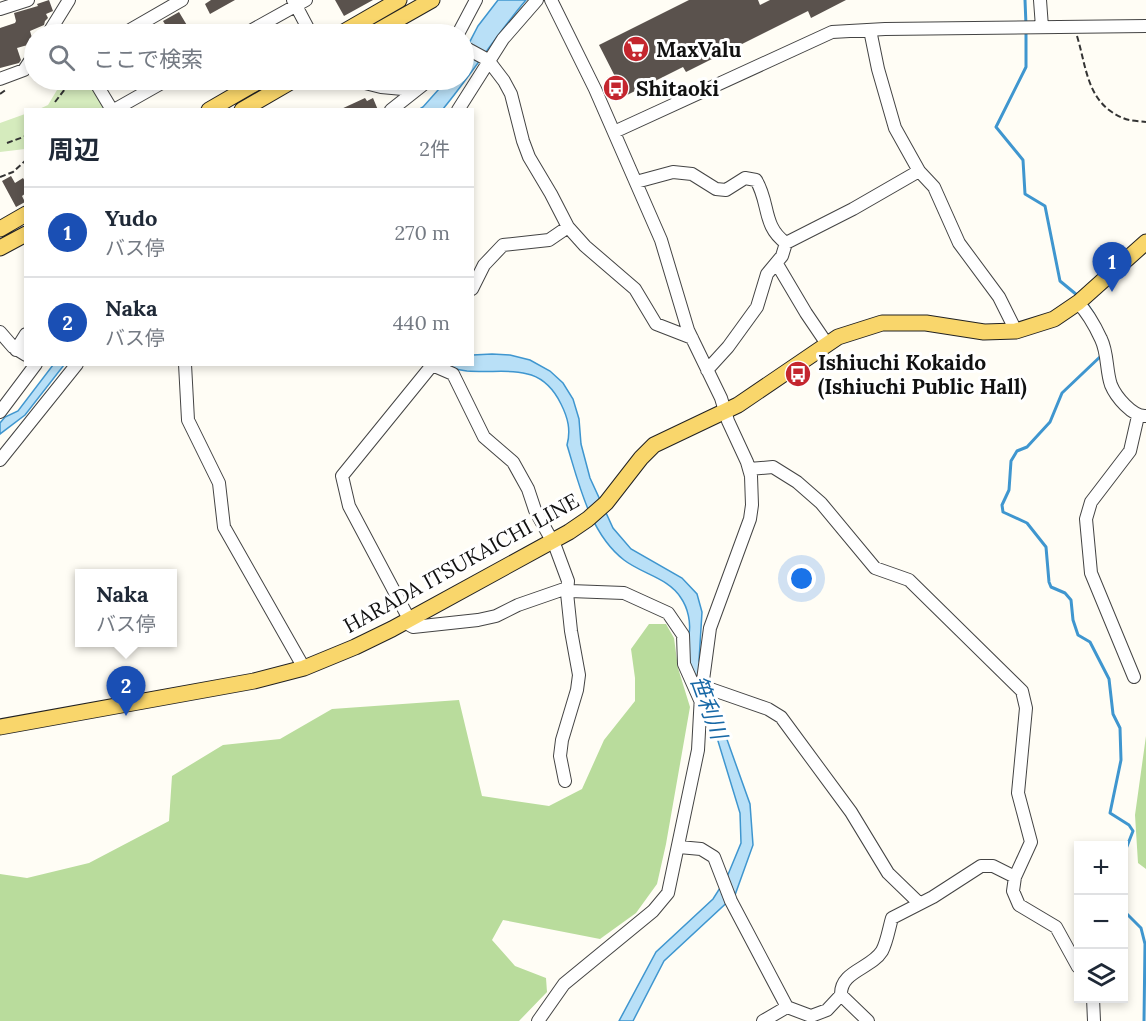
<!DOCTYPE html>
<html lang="ja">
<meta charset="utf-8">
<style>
body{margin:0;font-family:Lora,"Noto Sans JP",serif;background:#f2f2f3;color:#1f2937}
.controls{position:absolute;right:18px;bottom:18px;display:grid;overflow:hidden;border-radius:0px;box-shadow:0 3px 9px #0003}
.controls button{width:54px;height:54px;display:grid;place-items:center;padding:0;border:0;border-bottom:2px solid #e0e1e3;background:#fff;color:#1f2937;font:30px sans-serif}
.you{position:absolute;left:802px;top:579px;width:21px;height:21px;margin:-15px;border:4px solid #fff;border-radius:50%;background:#1a73e8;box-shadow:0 0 0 9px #1a73e833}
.badge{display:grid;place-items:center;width:39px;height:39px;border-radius:50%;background:#b45309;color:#fff;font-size:20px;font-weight:700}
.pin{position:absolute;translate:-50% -50px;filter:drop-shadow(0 2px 3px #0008)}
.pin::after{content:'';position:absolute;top:32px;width:21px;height:18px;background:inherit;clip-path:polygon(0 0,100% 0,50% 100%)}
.popup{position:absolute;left:75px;top:569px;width:102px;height:78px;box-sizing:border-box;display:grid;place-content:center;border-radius:0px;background:#fff;filter:drop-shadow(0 2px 4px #0005);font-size:20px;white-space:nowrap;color:#747a83}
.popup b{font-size:22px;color:#1f2937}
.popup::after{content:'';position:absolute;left:50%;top:100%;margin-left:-12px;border:12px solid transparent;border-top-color:#fff}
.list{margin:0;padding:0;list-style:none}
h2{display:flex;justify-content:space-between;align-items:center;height:78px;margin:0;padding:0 24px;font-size:26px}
h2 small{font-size:20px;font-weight:400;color:#747a83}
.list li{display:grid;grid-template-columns:39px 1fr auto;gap:18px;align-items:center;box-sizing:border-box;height:90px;padding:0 24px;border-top:2px solid #e0e1e3}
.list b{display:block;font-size:22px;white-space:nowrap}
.list p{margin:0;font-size:20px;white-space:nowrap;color:#747a83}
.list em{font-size:20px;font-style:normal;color:#747a83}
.icon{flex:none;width:33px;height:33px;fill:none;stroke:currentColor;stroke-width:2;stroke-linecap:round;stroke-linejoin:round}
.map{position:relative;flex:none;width:1146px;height:1021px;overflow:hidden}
.search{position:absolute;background:#fff;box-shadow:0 3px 9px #0003;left:24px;top:24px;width:450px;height:66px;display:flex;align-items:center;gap:15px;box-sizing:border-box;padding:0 21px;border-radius:33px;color:#747a83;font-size:22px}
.panel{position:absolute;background:#fff;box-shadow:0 3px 9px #0003;left:24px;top:108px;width:450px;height:258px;border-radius:0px}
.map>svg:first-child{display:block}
.green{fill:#d5ebbd}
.forest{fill:#b9dc9c}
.water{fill:#b9e0f7;stroke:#3f96cf;stroke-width:1.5}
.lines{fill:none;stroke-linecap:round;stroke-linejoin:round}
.stream{stroke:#3f96cf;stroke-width:3}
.building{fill:#5a524d}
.minor-casing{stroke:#444;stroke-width:14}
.major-casing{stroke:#222;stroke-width:17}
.path{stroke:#333;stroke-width:2;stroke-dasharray:6 3;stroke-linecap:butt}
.minor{stroke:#fff;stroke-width:12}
.major{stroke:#f9d66b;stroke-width:15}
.labels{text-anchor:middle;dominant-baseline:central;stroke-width:6;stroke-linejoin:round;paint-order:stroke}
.poi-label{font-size:21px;font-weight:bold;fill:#111;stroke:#fff;text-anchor:start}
.street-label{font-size:21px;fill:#111;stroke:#fff}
.water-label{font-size:22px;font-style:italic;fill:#1768a6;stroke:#fff}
</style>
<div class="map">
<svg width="1146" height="1021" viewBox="0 0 1146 1021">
<rect width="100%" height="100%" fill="#fffdf5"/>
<path class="green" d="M63 80H88L105 109 37 110 48 105Z
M25 114V149L0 152V123Z"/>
<path class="forest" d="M649 624H666L674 638 678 668 690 707 666 844 657 884 636 913 600 939 503 920 492 940 515 966 546 978 547 992 519 1021H0V874L27 878 89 863 169 821 172 776 223 745 280 739 332 709 459 700 482 796 549 806 582 789 604 740 635 701V678L631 649Z
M1146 736V869L1138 863 1135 815Z"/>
<path class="water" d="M498 0H526C496 35 472 74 443 109L418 110 423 107 447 80H464V53L478 26Z
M492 354 510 355 530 360 550 371 563 383 573 399 579 419 581 444 590 478 613 528 631 549 682 578 697 594 702 612 699 661 750 804 753 845 735 895 664 961 633 1021H619L656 952 713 899 727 877 741 843 740 813 707 705 686 656C685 648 688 642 689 634 691 623 688 608 681 598 669 578 642 574 624 560 590 534 579 484 567 445 571 430 568 418 561 404 540 361 507 374 467 371 458 370 449 367 440 365L472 364 473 355Z
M53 365H64L25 415 0 434V423L5 417 18 411Z"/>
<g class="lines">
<path class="stream" d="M1025 0 1026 25
M1026 32V67L996 127 1023 160 1025 194 1045 206 1060 281 1077 295
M1085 301 1093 313
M1103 354 1062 393 1050 422 1027 447 1017 451 1011 461 1009 490 1002 505 1003 512 1027 523 1046 547 1049 582 1051 587 1065 593 1071 600 1073 620 1078 635 1090 642 1109 679 1113 714 1120 728 1121 760 1110 813 1129 825 1133 831 1124 854
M1124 911 1141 928 1145 944 1144 1021"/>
</g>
<path class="building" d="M49 0 53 11 46 14 48 18 45 21 44 25 30 31 32 38 29 39 31 44 17 48 21 60 19 63 0 68V28L15 23 16 21 14 13 38 6 37 4Z
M211 0H235L210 14 205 4Z
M335 0H373L344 16Z
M689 0H758L760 5 770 0H846L811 18 808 11 686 72 683 67 625 96 599 45Z
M179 12 188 27 175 34H152L166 26 163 21Z
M365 98 367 101 373 98 378 110H339Z
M11 176 15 183 23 178 26 183V193L22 196 25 202 16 207 2 181Z"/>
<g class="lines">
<g class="minor-casing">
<path id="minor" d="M293 0 311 34
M1040 0 1042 27
M0 9 28 0
M870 30 878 69 895 128 919 171 934 187 959 243 999 297 1016 331
M48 34 69 0
M123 34 182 0
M245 34 306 0
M458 34 476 0
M464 47 488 60 504 81 511 94 523 141 529 157 551 194 568 227 585 246 635 289 656 324 692 338
M0 79 24 70 34 55
M94 80 112 110
M353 80 381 87 414 90
M114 110 167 80
M391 110 429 80
M458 110 503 39 537 0
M614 132 832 32 885 29 1146 26
M636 182 673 172 692 174 716 189 726 190 745 178 756 180C770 203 762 226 786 243
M777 264 806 313 827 344
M472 289 484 265 503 245 549 240 568 227
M1078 303C1087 312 1095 326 1101 339 1108 353 1106 371 1111 385 1116 397 1132 416 1145 416
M0 332 13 347 26 355
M16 350 26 334
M185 364 188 420 219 483 224 527 304 668
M430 364 453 374 484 437 513 462 528 489 535 510 555 546 568 581 567 593 571 631 579 675 577 690 562 740 560 756 565 781
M707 370 728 347 757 307 767 274 782 256 786 243 853 209 919 171
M0 412 36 364
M0 460 77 364
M749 469 773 467 797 482 821 503 875 568 909 580 1022 691 1026 708 1018 793 1031 842 1015 877 1013 891 1019 905 1056 927 1078 967
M409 619 349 506 342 476 433 364
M404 622 413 627 478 620 496 616 518 605 567 588 570 591 624 593 668 613 683 635 684 664 700 700
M1134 677 1091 573 1086 519 1091 502 1130 451 1138 416
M702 686 768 709 781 717 851 812 888 873 919 903
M679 847 701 849 714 857 731 901 787 1007 811 1016 827 1010 841 995C840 971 871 969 882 951 887 942 889 928 892 918L933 897 981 866H993L1015 877
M841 995 868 1021
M1093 998 1094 1021
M538 1021 564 984 653 911 668 893 698 750 701 695 710 628 750 519 752 505 751 476 747 462 728 421 721 398 688 330 661 240 595 89 551 0
M763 1021 787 1007"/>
</g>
<g class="major-casing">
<path id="major" d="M340 34 399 0
M372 34 432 0
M209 110 261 80
M242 110 294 80
M0 229 26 214
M0 248 26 234
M0 727 254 681 304 668 355 647 392 629 569 532 588 519 606 503 641 458 654 445 738 405 838 337 882 323H926L984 332 1016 331 1054 319 1079 302 1146 242"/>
</g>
<path class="path" d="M1077 36C1087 69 1087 103 1123 118 1129 121 1139 121 1146 122
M0 94 7 89
M55 102 72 80
M7 143 26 136
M0 177 13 172 26 160"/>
<use href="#minor" class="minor"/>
<use href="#major" class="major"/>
</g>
<defs>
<g id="supermarket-disc" transform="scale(1.35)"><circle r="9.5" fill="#c4262e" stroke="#fff"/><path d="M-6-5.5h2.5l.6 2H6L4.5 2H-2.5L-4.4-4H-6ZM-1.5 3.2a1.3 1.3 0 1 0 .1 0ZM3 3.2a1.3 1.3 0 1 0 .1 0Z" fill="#fff"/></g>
<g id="bus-disc" transform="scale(1.35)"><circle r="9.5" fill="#c4262e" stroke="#fff"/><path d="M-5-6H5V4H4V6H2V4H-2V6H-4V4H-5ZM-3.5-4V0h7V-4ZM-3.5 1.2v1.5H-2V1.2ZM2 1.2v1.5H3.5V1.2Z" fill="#fff"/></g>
</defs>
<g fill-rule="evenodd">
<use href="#supermarket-disc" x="636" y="49"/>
<use href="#bus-disc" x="616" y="88"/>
<use href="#bus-disc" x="798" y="374"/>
</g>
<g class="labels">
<g class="poi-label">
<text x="656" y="49">MaxValu</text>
<text x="636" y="88">Shitaoki</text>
<text x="818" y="362">Ishiuchi Kokaido<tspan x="818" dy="24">(Ishiuchi Public Hall)</tspan></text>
</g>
<g class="street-label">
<text transform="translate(461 563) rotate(-29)">HARADA ITSUKAICHI LINE</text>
</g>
<g class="water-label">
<text transform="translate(709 707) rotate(70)">笹利川</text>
</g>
</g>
</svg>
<div class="controls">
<button>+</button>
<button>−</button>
<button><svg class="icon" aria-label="layers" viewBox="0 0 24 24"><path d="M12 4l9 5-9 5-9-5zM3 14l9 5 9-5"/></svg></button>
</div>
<div class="you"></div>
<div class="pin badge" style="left:1112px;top:292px;background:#1a4fb4">1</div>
<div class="pin badge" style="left:126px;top:716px;background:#1a4fb4">2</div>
<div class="popup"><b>Naka</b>バス停</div>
<div class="search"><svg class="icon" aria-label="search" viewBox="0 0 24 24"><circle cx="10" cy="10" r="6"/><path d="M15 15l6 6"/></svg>ここで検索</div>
<section class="panel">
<h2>周辺<small>2件</small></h2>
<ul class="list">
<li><span class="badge" style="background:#1a4fb4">1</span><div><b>Yudo</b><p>バス停</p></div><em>270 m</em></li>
<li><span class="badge" style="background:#1a4fb4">2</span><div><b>Naka</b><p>バス停</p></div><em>440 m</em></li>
</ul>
</section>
</div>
